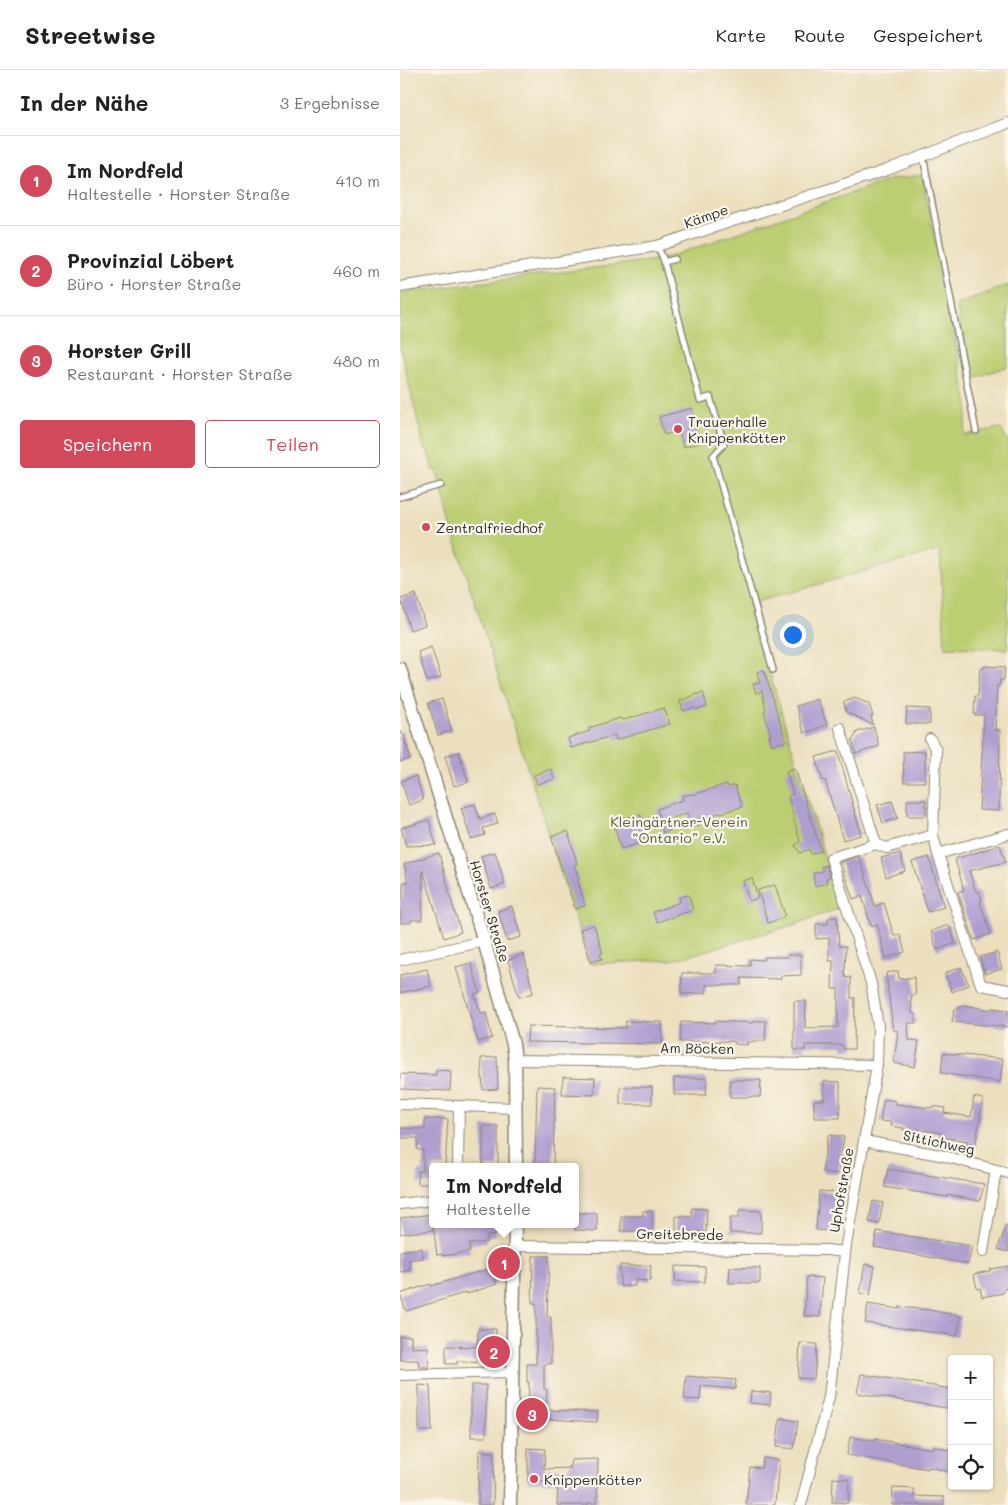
<!DOCTYPE html>
<html lang="de">
<meta charset="utf-8">
<style>
body{margin:0;font-family:Mali,sans-serif;background:#f6f6f6;color:#222}
.controls{position:absolute;right:15px;bottom:15px;display:grid;overflow:hidden;border-radius:5px;box-shadow:0 1px 4px #0004}
.controls button{width:45px;height:45px;display:grid;place-items:center;padding:0;border:0;border-bottom:1px solid #e0e0e0;background:#fff;color:#222;font:25px sans-serif}
.you{position:absolute;left:392px;top:564px;width:18px;height:18px;margin:-12px;border:4px solid #fff;border-radius:50%;background:#1a73e8;box-shadow:0 0 0 8px #1a73e833}
.badge{display:grid;place-items:center;width:32px;height:32px;border-radius:50%;background:#d1495b;color:#fff;font-size:16px;font-weight:700}
.pin{position:absolute;translate:-50% -50%;border:2px solid #fff;box-shadow:0 1px 5px #0006}
.popup{position:absolute;left:29px;top:1093px;width:150px;height:65px;box-sizing:border-box;display:grid;place-content:center;border-radius:5px;background:#fff;filter:drop-shadow(0 1px 4px #0005);font-size:16px;white-space:nowrap;color:#767676}
.popup b{font-size:19px;color:#222}
.popup::after{content:'';position:absolute;left:50%;top:100%;margin-left:-10px;border:10px solid transparent;border-top-color:#fff}
.list{margin:0;padding:0;list-style:none}
h2{display:flex;justify-content:space-between;align-items:center;height:65px;margin:0;padding:0 20px;font-size:21px}
h2 small{font-size:16px;font-weight:400;color:#767676}
.list li{display:grid;grid-template-columns:32px 1fr auto;gap:15px;align-items:center;box-sizing:border-box;height:90px;padding:0 20px;border-top:1px solid #e0e0e0}
.list b{display:block;font-size:19px;white-space:nowrap}
.list p{margin:0;font-size:16px;white-space:nowrap;color:#767676}
.list em{font-size:16px;font-style:normal;color:#767676}
.actions{display:flex;gap:10px;padding:15px 20px}
.actions a{flex:1;padding:11px 0;border:1px solid #d1495b;border-radius:5px;text-align:center;font-size:18px;color:#d1495b}
.actions .main{background:#d1495b;color:#fff}
.icon{flex:none;width:28px;height:28px;fill:none;stroke:currentColor;stroke-width:2;stroke-linecap:round;stroke-linejoin:round}
.map{position:relative;flex:none;width:608px;height:1435px;overflow:hidden}
header{display:flex;align-items:center;gap:30px;box-sizing:border-box;height:70px;padding:0 25px;background:#fff;border-bottom:1px solid #e0e0e0}
header strong{font-size:24px}
nav{display:flex;gap:28px;margin-inline-start:auto;font-size:18px}
main{display:flex}
aside{flex:1;background:#fff}
.map>svg:first-child{display:block}
.green{fill:#bbce72;stroke:#737c4e}
.building{fill:#ae9ed0}
.lines{fill:none;stroke-linecap:round;stroke-linejoin:round}
.service-casing{stroke:#8c8574;stroke-width:8}
.minor-casing{stroke:#8c8574;stroke-width:12}
.tertiary-casing{stroke:#8c8574;stroke-width:15}
.service{stroke:#fff;stroke-width:5}
.minor{stroke:#fff;stroke-width:10}
.tertiary{stroke:#fff;stroke-width:12}
.poi-dot{fill:#d1495b;stroke:#fbf7ec;stroke-width:2}
.labels{text-anchor:middle;dominant-baseline:central;stroke-width:4.5;stroke-linejoin:round;paint-order:stroke}
.street-label{font-size:14px;fill:#2b2b2b;stroke:#fbf7ec}
.poi-label{font-size:14px;fill:#2b2b2b;stroke:#fbf7ec;text-anchor:start}
.park-label{font-size:14px;fill:#565c40;stroke:#fbf7ec}
</style>
<header>
<strong>Streetwise</strong>
<nav><a>Karte</a><a>Route</a><a>Gespeichert</a></nav>
</header>
<main>
<aside>
<h2>In der Nähe<small>3 Ergebnisse</small></h2>
<ul class="list">
<li><span class="badge">1</span><div><b>Im Nordfeld</b><p>Haltestelle · Horster Straße</p></div><em>410 m</em></li>
<li><span class="badge">2</span><div><b>Provinzial Löbert</b><p>Büro · Horster Straße</p></div><em>460 m</em></li>
<li><span class="badge">3</span><div><b>Horster Grill</b><p>Restaurant · Horster Straße</p></div><em>480 m</em></li>
</ul>
<div class="actions"><a class="main">Speichern</a><a>Teilen</a></div>
</aside>
<div class="map">
<svg width="608" height="1435" viewBox="0 0 608 1435">
<rect width="100%" height="100%" fill="#fbf7ec"/>
<filter id="ink" filterUnits="userSpaceOnUse"><feTurbulence type="fractalNoise" baseFrequency=".02" numOctaves="2"/><feDisplacementMap in="SourceGraphic" scale="10" xChannelSelector="R" yChannelSelector="G"/><feConvolveMatrix kernelMatrix="1 2 1 2 8 2 1 2 1" color-interpolation-filters="sRGB"/></filter>
<filter id="wash" filterUnits="userSpaceOnUse"><feTurbulence type="fractalNoise" baseFrequency=".0096" numOctaves="4" result="noise"/><feDisplacementMap in="SourceGraphic" scale="20" xChannelSelector="R" yChannelSelector="G"/><feGaussianBlur stdDeviation="1.12" result="paint"/><feColorMatrix in="noise" values="0 0 0 0 0 0 0 0 0 0 0 0 0 0 0 0 0 1.4 0 .05"/><feComposite in="paint" operator="in"/></filter>
<g filter="url(#wash)">
<rect width="100%" height="100%" fill="#ecdfbe"/>
<path class="green" d="M522 105 568 336 564 365 600 358 608 370V579L545 577 540 480 349 534 440 838 396 854 281 888 270 890 190 894 53 464 37 400H33L28 381H25L0 277V223L263 189 489 110Z
M608 215V296L569 310 557 235Z"/>
<g id="blocks">
<path class="building" d="M292 338 297 355 294 356 299 373 283 377 279 361 264 365 259 347Z
M16 524 25 555 10 560 1 529Z
M31 577 41 607 27 611 18 582Z
M584 596 605 597 604 610H600V616L597 615 595 660H600L599 741 579 740 584 645H574L575 626H578L580 598H584Z
M364 600 386 671 372 675 369 666H371L364 641 366 640 362 621 356 623 353 614 360 613 357 602Z
M303 622 307 637 296 640 295 638 283 641 280 631Z
M455 628 469 634 473 646H471L473 655 446 642 444 632Z
M42 629 52 661 38 665 28 633Z
M418 629 427 655 404 663 396 636Z
M264 638 270 654 216 670 215 665 171 678 168 668 190 661 189 658 220 648 223 650Z
M507 638 530 639V654H506Z
M474 657 479 676 456 684 452 669 454 668 457 662Z
M0 662H2L11 689 0 692Z
M438 681 461 765 443 770 425 710 423 711 416 687Z
M525 681V712H504L503 682Z
M59 682 68 712 54 716 45 686Z
M395 698 421 781 411 784 409 779 400 783 395 775 400 772 388 726 393 724 386 701Z
M151 699 154 709 137 714 134 705Z
M16 706 23 730 9 735 1 711Z
M327 714 328 717 335 715 342 737 298 749 300 755 292 757 287 743 270 749 273 759 263 763 257 739 283 730 282 726 291 724 292 725Z
M507 730H526V746H507Z
M492 731 498 748 483 753 477 735Z
M75 734 80 749 95 744 98 754 83 758 85 765 71 769 61 738Z
M240 744 246 768 240 770 241 773 221 779 212 749 221 746 222 749Z
M29 750 36 775 6 776 1 758Z
M168 761 177 794 174 795 179 810 178 811 185 836 175 839 151 766Z
M600 775 606 792 569 801 576 822 579 821 582 831 580 832 591 864 574 870 558 822 564 820 555 789Z
M95 782 105 814 91 819 81 786Z
M39 783 49 820H48L61 862 44 868 23 800 22 850H11V853H0V829H3V812H8L4 794Z
M500 783 505 801 486 807 481 788Z
M459 786 475 836 484 833 494 866 500 864 505 882 486 888 477 854 471 856 462 826 453 829 440 792Z
M529 787 544 837 528 842 512 792Z
M426 795 430 807 426 808 427 813 415 816 413 803 423 801 421 797Z
M352 808 358 828 349 831 343 811Z
M375 815 385 845 380 849 368 853 358 820Z
M289 825 293 840 257 852 253 842 280 832 279 827Z
M112 836 121 867 107 871 98 841Z
M437 847 439 876H446L445 900H444L446 908 451 907V928H455L454 979H443V975H405V980H394V931H406L405 958 438 957V919H432L433 891H429V868L416 869V854H428V848Z
M194 855 203 883 200 884 202 889 191 892 180 859Z
M549 855 555 873 537 880 531 861Z
M597 882 602 899 585 904 580 887Z
M124 884 133 923 119 927 108 890Z
M388 885H401V905L381 906V909L341 908V915H306V923L281 924 282 903H316V895L350 896V889L364 890 365 887H388Z
M71 893 80 923 74 924 81 943 86 942 92 968 78 972 56 897Z
M561 897 569 915 552 922 545 903Z
M27 899 31 916 0 923V905Z
M498 901 499 909 514 907 516 925 511 926 512 943 515 944 516 953H508L509 970 519 971 515 997 494 993 498 961 493 960 486 903Z
M565 935 590 940 591 938 608 940V957L552 952 554 940Z
M226 951 262 952V974L127 972 128 956 226 958Z
M315 951 353 953V951H366L365 971H353L352 972H347V975L335 974V972L329 971 280 972 281 952 315 953Z
M543 983 603 989 600 1012 541 1003Z
M97 987 98 1019 83 1020 81 988Z
M36 1000 51 1001 50 1021 0 1019V1004L36 1005Z
M163 1007 195 1008 194 1025 162 1024Z
M274 1008H307L306 1025H274Z
M330 1010H361L360 1027H330Z
M424 1011 440 1012V1048H414V1030H424Z
M137 1016 155 1017 153 1097H135Z
M220 1017H252V1034H220Z
M574 1027 583 1029 575 1078 566 1077 567 1071 540 1067 541 1063 516 1059V1062L503 1060 504 1058 491 1056 492 1052 480 1051 484 1029 496 1031V1034L520 1037 532 1038V1036L545 1038 544 1043 571 1047Z
M25 1049H48L45 1097H33V1114H18V1101H23V1080H17L18 1068H0V1058L25 1059Z
M83 1056H98V1097H83Z
M428 1065 444 1067 438 1104 422 1102Z
M488 1099 584 1114 580 1131 548 1125V1127L484 1117Z
M419 1121 435 1122 432 1161 416 1160Z
M473 1131 483 1133 479 1154 469 1152Z
M292 1138 307 1139 306 1162 276 1161V1146L292 1147Z
M339 1140 361 1141V1163H330V1148H339Z
M243 1141H252V1161H221V1146H243Z
M175 1143H197V1161L175 1160Z
M33 1144V1160L0 1164V1148Z
M33 1154H95L96 1165 86 1167 87 1172 69 1174 70 1182 42 1186V1184L37 1185Z
M606 1155H608V1182L598 1179Z
M477 1161 572 1176 568 1194 474 1177Z
M22 1178 23 1188 9 1190 10 1200 0 1202V1181Z
M133 1186H149L147 1247H151V1294H144V1319L147 1320 146 1340 198 1342 197 1352 146 1349V1354L128 1353 129 1312H127V1294H136V1233H132Z
M465 1194 475 1196 470 1225 460 1223Z
M220 1195 251 1196 250 1211 235 1210V1216H220Z
M275 1196 305 1197V1212L275 1211Z
M608 1196V1218H605L603 1223 582 1227 580 1218 577 1219 574 1204 590 1201V1199Z
M330 1197 360 1198V1213H329Z
M91 1198 97 1214 67 1224V1222L6 1241 0 1224 30 1214 31 1216Z
M407 1207 423 1208 420 1247 404 1246Z
M468 1234 499 1239V1237L529 1240 561 1246 557 1266 465 1253Z
M78 1259H96L95 1292 57 1291V1294H46V1276L77 1277Z
M0 1266H11V1278L28 1277 29 1297H19L18 1290H0Z
M400 1273 417 1274 414 1309 398 1308Z
M461 1304 552 1319V1339L457 1323Z
M286 1306 336 1310 335 1319 301 1316 300 1330 284 1329Z
M19 1315 30 1316 32 1361H19Z
M71 1315H86V1367H71Z
M351 1321 371 1323 370 1335 350 1333Z
M380 1348 398 1351 394 1379 376 1377Z
M450 1367 475 1371V1369L532 1379 533 1376 552 1381V1402L528 1397V1399L447 1385Z
M128 1378 145 1379 144 1399 170 1398 171 1390 198 1389 197 1433H188V1435H157L158 1412H128Z
M79 1381 94 1382 93 1435H78Z
M363 1388 379 1390 375 1435H346L350 1397 361 1398Z
M433 1408 449 1409 448 1433 432 1432Z
M493 1418 514 1419V1426L544 1427V1435H492Z"/>
</g>
</g>
<g filter="url(#ink)">
<use href="#blocks" fill-opacity="0" stroke="#8c8574" stroke-width="1"/>
<g class="lines">
<g class="service-casing">
<path id="service" d="M523 86 576 361
M257 176 263 188 300 330 310 327 324 374 313 386 373 600
M264 192 275 189
M0 427 41 415"/>
</g>
<g class="minor-casing">
<path id="minor" d="M0 217 257 176 487 100 608 53
M440 658 476 774
M530 669 536 680 533 765 538 784 581 915 608 920
M538 784 608 764
M0 890 84 871
M115 990 477 995
M0 1034 116 1038
M464 1071 540 1085 608 1103
M58 1097 59 1036
M0 1134 33 1130
M115 1176 426 1180 445 1182
M583 1182 596 1100
M0 1305 112 1302
M401 1435 429 1327 446 1175 477 995 478 956 471 913 431 788 476 774 486 778 533 765"/>
</g>
<g class="tertiary-casing">
<path id="tertiary" d="M0 599 84 871 113 974 115 990 116 1097
M110 1435 115 1154"/>
</g>
<use href="#service" class="service"/>
<use href="#minor" class="minor"/>
<use href="#tertiary" class="tertiary"/>
</g>
</g>
<g class="poi-dot">
<circle cx="278" cy="359" r="5"/>
<circle cx="26" cy="457" r="5"/>
<circle cx="134" cy="1409" r="5"/>
</g>
<g class="labels">
<g class="street-label">
<text transform="translate(306 146) rotate(-19)">Kämpe</text>
<text transform="translate(90 841) rotate(73)">Horster Straße</text>
<text transform="translate(297 978) rotate(1)">Am Böcken</text>
<text transform="translate(539 1072) rotate(12)">Sittichweg</text>
<text transform="translate(441 1120) rotate(-80)">Uphofstraße</text>
<text transform="translate(280 1164) rotate(1)">Greitebrede</text>
</g>
<g class="poi-label">
<text x="288" y="351">Trauerhalle<tspan x="288" dy="16">Knippenkötter</tspan></text>
<text x="36" y="457">Zentralfriedhof</text>
<text x="144" y="1409">Knippenkötter</text>
</g>
<g class="park-label">
<text x="279" y="751">Kleingärtner-Verein<tspan x="279" dy="16">“Ontario” e.V.</tspan></text>
</g>
</g>
</svg>
<div class="controls">
<button>+</button>
<button>−</button>
<button><svg class="icon" aria-label="locate" viewBox="0 0 24 24"><circle cx="12" cy="12" r="6"/><path d="M12 2v4M12 18v4M2 12h4M18 12h4"/></svg></button>
</div>
<div class="you"></div>
<div class="pin badge" style="left:104px;top:1193px">1</div>
<div class="popup"><b>Im Nordfeld</b>Haltestelle</div>
<div class="pin badge" style="left:94px;top:1282px">2</div>
<div class="pin badge" style="left:132px;top:1344px">3</div>
</div>
</main>
